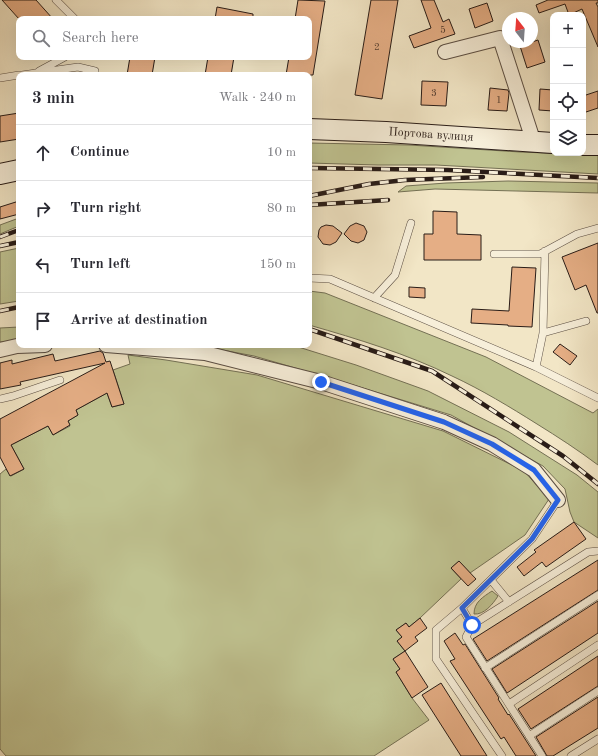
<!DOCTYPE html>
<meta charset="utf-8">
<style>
body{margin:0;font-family:"Old Standard TT",serif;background:#f7f7f7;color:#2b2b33}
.controls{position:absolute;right:12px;top:12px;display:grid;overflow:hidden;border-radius:8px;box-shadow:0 4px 16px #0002}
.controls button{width:36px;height:36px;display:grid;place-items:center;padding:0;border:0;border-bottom:1px solid #e1e1e2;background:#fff;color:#2b2b33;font:20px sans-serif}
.compass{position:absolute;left:502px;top:12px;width:36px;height:36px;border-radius:50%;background:#fff;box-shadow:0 4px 16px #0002;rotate:343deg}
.stop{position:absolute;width:12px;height:12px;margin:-9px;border:3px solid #2563eb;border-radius:50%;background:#fff}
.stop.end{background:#2563eb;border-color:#fff;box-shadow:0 1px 4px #0008}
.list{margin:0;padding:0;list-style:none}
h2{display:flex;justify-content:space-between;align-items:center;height:52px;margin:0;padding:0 16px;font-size:17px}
h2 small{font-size:13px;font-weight:400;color:#7c7c81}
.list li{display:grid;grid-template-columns:26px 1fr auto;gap:12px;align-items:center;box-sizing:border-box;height:56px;padding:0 16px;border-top:1px solid #e1e1e2}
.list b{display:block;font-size:15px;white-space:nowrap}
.list em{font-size:13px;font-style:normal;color:#7c7c81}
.icon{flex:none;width:22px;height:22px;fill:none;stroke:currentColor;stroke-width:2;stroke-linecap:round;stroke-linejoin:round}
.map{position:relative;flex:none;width:598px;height:756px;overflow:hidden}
.search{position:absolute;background:#fff;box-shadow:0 4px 16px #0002;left:16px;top:16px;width:296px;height:44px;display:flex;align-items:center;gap:10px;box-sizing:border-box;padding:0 14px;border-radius:8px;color:#7c7c81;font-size:15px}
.panel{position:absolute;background:#fff;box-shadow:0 4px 16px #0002;left:16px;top:72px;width:296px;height:276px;border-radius:8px}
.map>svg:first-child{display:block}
.green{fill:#c0c391;stroke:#747054}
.building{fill:#e5ae85;stroke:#291c17}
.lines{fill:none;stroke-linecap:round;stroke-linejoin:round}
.service-casing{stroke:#5b4e43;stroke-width:8}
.minor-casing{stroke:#5b4e43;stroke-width:16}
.secondary-casing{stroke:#291c17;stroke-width:22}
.service{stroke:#f7efda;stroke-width:7}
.minor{stroke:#f7efda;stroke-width:14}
.secondary{stroke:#f7efda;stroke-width:20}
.rail-casing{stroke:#291c17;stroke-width:4.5}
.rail{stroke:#f7efda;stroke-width:3;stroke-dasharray:9;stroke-linecap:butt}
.route{stroke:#2563eb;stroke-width:5}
.labels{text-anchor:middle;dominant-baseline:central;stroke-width:4;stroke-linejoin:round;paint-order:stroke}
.number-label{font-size:10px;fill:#584032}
.street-label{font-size:12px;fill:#291c17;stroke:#f7efda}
</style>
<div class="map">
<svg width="598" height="756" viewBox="0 0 598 756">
<rect width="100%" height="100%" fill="#f2e6c6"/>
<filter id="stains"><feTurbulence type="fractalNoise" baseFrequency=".005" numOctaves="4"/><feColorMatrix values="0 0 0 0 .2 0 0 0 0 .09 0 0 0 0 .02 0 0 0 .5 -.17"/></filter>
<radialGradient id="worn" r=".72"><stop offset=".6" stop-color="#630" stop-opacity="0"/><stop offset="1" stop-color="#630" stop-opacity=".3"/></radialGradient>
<path class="green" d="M309 143 409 145 520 152 598 155V174L436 165H378L309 163Z
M508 181 598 183V193L435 189 398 192 406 186 446 183Z
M19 218V226L0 234V225Z
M19 248V301L0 304V252Z
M309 291 325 293 486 357 593 413 598 409V465C578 450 558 437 537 424 510 407 482 390 452 376 407 354 358 339 309 325Z
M19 327V341L0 342V328Z
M196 345H292L356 365 428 391 509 432 577 475 598 492V538L574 522 570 512 565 489 543 466 451 415 340 381 254 356Z
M128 355 166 360 257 375 443 431 524 471 549 499 525 535 470 573 459 561 451 568 461 579 420 618 409 627 406 623 396 630 402 637 397 641 405 651 393 659 400 669 396 672 412 698 429 720 374 756H6L0 749V474L6 469 11 476 24 469 11 445 48 426 53 435 70 426 68 421 78 415 76 410 107 393 112 407 124 404 113 370 130 364Z
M492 591 498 596C493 604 484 615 474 614 474 602 483 597 492 591Z"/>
<path class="building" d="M2 0H36L53 19H19Z
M298 0 325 1 313 75H286L289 57H309V19H295Z
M371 0H398L382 99 355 95Z
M421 0H434L443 22 449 19 455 34 414 48 409 36 431 28Z
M548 0H598V3H596L598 7V47L582 9 569 15 565 4 539 13 536 5Z
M487 3 493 21 475 28 469 9Z
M217 7 253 14V19H215Z
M538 40 545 62 527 68 520 46Z
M130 57H155L152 75H127Z
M208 57H234L231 75H205Z
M422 81 448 82 446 106 421 105Z
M490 88 508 90 509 93 507 111 488 110Z
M540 89 553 90V111L539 110Z
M598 91V108L583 113V96Z
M19 113V139L0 142V116Z
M19 201V214L0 219V207Z
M433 211 457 212V234L481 235V260H424V234H433Z
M356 223 364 226 367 232 364 240 358 243 351 241 344 234 350 226Z
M326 225 333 226 342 233 336 242 330 245 323 244 318 237 319 230 321 227Z
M598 243V313H597L586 285 575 290 562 257Z
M512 267 536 268 532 327 508 326V325L471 323 472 309 509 311Z
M409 287 425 288V298L409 297Z
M560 344 577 356 570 365 553 352Z
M100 351 103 353 106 362 110 361 124 404 112 407 107 393 76 410 78 415 68 421 70 425 53 435 48 426 11 445 24 469 10 476 0 457V419L105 363 20 382 21 385 0 389V363L12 360V364L53 354 55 361Z
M574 522 586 539 546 567 542 562 524 576 517 567 536 552 534 550Z
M598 560V590L487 661 473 639Z
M459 561 476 579 468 586 451 568Z
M598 601V633L507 693 492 669Z
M420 618 427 628 415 637 418 641 405 651 397 641 402 637 396 630 406 623 409 627Z
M455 633 463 645 465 644 499 698 498 699 508 715 509 714 536 756H516L504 737 501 739 450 661 455 659 444 641Z
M405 651 428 687 412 698 396 672 400 669 393 659Z
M598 656V686L531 729 518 709Z
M441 683 487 756H461L422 695Z
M598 697V728L553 756H547L536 737Z"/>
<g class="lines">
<g class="service-casing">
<path id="service" d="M56 0 75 19
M39 71 65 57
M22 75 78 67 95 71V75
M0 78 19 75
M494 254H540L577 234 598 228
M309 278 330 279 536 367 598 398
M374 298 395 275 411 223
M543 333 586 321
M536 367 543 333 545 251
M0 399 13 396 60 380
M491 580 509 602
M462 608 472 625 466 637 542 756
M472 625 588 552 598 551
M485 668 598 595
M509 704 598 645
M529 736 598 691
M502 756 436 659V630L462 608 532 539 558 500
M571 756 598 739"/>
</g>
<g class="minor-casing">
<path id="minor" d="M445 52 500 38 534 143
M106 345 205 353 321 382 444 422 492 444 534 470 558 500
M0 350 17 346 45 345"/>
</g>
<g class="secondary-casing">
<g id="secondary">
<path id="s1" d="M309 129 386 132 553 143"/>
<path d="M583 145H598"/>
<path d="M0 174 19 170"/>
</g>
</g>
<use href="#service" class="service"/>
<use href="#minor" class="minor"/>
<use href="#secondary" class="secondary"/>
<g class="rail-casing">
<path id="rail" d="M309 168 448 170 598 178
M309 196 369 184 405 180 483 177
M309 205 388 200
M0 237 19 230
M0 246 19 242
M0 311 19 307
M309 329 432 371 563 456 598 484"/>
</g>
<use href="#rail" class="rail"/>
</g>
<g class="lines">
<path class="route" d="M321 382 444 422 492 444 534 470 558 500 532 539 462 608 472 625"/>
</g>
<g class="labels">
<g class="number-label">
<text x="443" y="30">5</text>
<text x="377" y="47">2</text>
<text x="434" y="93">3</text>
<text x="499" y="100">1</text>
</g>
<g class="street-label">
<text stroke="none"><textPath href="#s1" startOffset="122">Портова вулиця</textPath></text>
</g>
</g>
<rect width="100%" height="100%" filter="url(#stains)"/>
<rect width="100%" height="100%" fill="url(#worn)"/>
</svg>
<div class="controls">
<button>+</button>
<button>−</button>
<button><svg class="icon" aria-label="locate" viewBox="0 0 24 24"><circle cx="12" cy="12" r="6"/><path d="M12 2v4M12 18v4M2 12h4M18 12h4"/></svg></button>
<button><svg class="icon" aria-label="layers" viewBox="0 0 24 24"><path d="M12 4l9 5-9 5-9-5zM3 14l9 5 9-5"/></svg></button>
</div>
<svg class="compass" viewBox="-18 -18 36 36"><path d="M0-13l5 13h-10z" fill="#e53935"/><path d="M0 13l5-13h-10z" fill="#7c7c81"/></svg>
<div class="stop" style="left:472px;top:625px"></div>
<div class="stop end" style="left:321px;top:382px"></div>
<div class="search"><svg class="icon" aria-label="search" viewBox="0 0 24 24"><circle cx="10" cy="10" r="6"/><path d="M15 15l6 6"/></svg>Search here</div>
<section class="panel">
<h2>3 min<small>Walk · 240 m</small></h2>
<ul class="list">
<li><svg class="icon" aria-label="ahead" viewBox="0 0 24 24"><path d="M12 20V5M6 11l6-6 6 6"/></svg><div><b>Continue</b></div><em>10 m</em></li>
<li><svg class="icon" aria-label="right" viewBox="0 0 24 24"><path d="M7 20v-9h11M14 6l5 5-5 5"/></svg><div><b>Turn right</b></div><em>80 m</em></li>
<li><svg class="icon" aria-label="left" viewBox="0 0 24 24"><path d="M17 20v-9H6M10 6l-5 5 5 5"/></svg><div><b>Turn left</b></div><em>150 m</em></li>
<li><svg class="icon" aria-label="arrive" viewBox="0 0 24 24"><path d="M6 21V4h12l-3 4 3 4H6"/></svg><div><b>Arrive at destination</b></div></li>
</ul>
</section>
</div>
